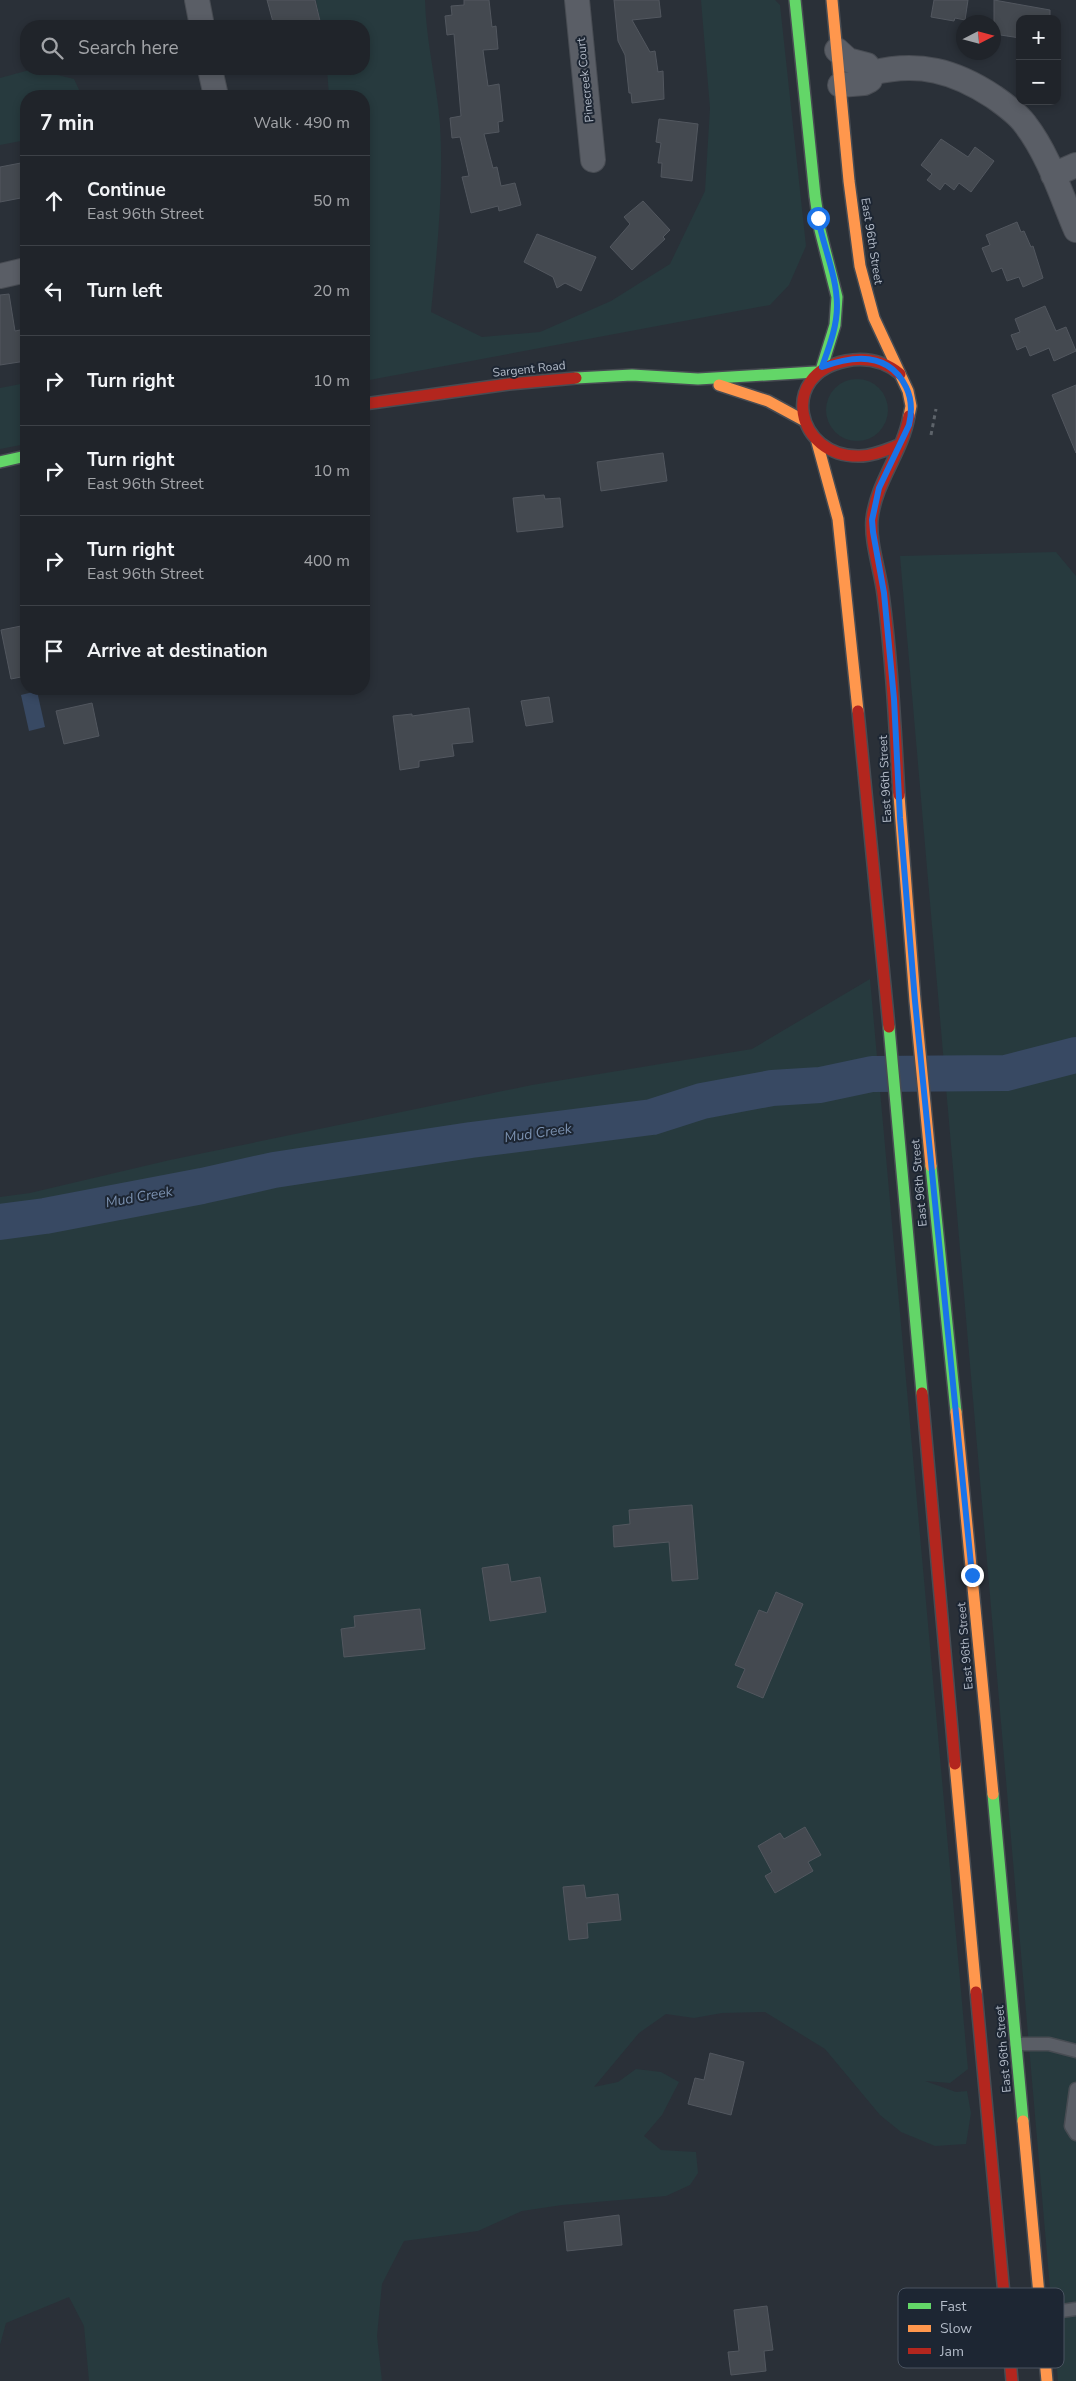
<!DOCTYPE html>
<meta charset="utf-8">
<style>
body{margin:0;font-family:"Nunito Sans",sans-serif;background:#282c32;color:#f1f3f6}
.controls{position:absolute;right:15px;top:15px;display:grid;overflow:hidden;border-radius:10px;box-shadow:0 2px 8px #0003}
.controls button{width:45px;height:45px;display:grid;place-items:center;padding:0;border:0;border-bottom:1px solid #3d4147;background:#20242a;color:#f1f3f6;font:25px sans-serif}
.compass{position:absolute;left:956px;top:15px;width:45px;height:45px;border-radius:50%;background:#20242a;box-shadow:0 2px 8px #0003;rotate:84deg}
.stop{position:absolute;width:15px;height:15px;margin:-11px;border:4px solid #1a73e8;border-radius:50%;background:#fff}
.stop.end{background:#1a73e8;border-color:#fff;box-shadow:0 1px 5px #0008}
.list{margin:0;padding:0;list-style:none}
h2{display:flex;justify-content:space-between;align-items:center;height:65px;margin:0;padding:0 20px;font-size:21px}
h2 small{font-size:16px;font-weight:400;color:#a2a4a8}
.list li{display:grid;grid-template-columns:32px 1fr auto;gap:15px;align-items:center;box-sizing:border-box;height:90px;padding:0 20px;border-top:1px solid #3d4147}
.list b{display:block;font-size:19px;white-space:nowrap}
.list p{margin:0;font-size:16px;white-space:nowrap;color:#a2a4a8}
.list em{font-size:16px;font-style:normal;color:#a2a4a8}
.icon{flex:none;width:28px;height:28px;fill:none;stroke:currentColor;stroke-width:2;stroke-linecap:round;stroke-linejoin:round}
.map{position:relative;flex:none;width:1076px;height:2381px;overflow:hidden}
.search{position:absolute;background:#20242a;box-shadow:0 2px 8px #0003;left:20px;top:20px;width:350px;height:55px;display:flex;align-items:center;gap:12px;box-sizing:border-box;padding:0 18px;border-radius:20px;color:#a2a4a8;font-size:19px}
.panel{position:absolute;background:#20242a;box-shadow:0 2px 8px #0003;left:20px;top:90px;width:350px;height:605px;border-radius:20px}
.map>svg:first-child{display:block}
.green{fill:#273a3e}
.water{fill:#384963}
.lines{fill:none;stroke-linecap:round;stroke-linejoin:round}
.river{stroke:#384963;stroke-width:36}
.building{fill:#444950;stroke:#52575f}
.lane-casing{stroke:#484c53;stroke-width:15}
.street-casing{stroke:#484c53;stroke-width:26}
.fast-casing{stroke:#484c53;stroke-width:14}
.slow-casing{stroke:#484c53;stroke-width:14}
.jam-casing{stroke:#484c53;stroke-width:14}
.path{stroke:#5d636a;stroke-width:3;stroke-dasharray:4 4;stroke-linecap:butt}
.lane{stroke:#5a5e66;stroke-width:12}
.street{stroke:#5a5e66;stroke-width:24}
.fast{stroke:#63d668;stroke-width:11}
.slow{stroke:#ff974d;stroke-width:11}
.jam{stroke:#b3261e;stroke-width:11}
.route{stroke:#1a73e8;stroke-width:6}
.labels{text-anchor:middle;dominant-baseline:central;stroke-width:4;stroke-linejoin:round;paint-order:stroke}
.street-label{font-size:12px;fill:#b4bcc9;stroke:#1d2633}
.water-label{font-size:14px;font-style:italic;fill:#7c92b1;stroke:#1d2633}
.key{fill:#1d2633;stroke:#4a5360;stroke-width:1}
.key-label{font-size:14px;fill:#b4bcc9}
</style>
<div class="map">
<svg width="1076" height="2381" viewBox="0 0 1076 2381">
<rect width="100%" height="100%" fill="#2a3038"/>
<path class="green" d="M316 0H425C426 42 437 83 440 125 444 188 437 250 431 312L482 337 540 332 611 301 670 264 705 191 710 108 701 0H775L780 5 806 246 789 285 770 305 364 381V96H329L327 69H364V26H321Z
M33 69 74 79 82 96H26V140L0 145V78Z
M826 410a31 31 0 1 1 62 0a31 31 0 1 1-62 0Z
M26 383V444L0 449V388Z
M1056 552 1076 576V2381H1058L900 556Z
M870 979 968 2069 950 2083 925 2081 956 2092 967 2091 971 2113 966 2144 935 2146 901 2132 880 2115 825 2049 765 2012 722 2013 694 2018 666 2014 639 2033 594 2087 618 2082 636 2069 661 2072 679 2082 662 2115 644 2136 661 2150 696 2152 698 2173 690 2185 666 2196 562 2205 522 2211 478 2231 404 2241 382 2284 377 2336 382 2381H89L84 2326 69 2297 6 2323 0 2345V1197L30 1193 170 1160 532 1085 752 1049Z"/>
<path class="water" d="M37 691 45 727 29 731 21 695Z"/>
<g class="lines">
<path class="river" d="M0 1222 45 1216 202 1186 274 1170 471 1140 652 1117 702 1101 772 1088 820 1085 872 1074 1006 1073 1076 1055"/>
</g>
<path class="building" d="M267 0H315L320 21 313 23 314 26H278L277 21 273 22Z
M464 0H489L492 27 496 26 498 49 483 50 488 86 499 84 503 121 498 122 499 132 484 134 493 168 497 167 501 186 515 183 521 205 499 211 498 206 471 213 462 177 469 176 460 137 452 138 450 118 461 116 454 34 447 35 445 16 452 15 451 6 464 5Z
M614 0H659L661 17 632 20 650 52 655 51 658 72 663 71 664 99 632 103 631 93H629L625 55 618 41Z
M934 0H968L965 20 955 18 954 21 931 17Z
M994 0 1050 10V19H1020V38L994 34Z
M659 119 698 124 692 181 661 177 662 163H658L661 143 656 142Z
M941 139 968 157 975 147 994 161 971 192 959 183 954 190 945 183 940 190 927 180 932 174 921 165Z
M26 162V197L0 202V167Z
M643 201 670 230 663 237 665 239 632 270 610 247 630 224 624 217Z
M1017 222 1021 232 1024 231 1031 247 1033 246 1043 278 1023 287 1019 277 1007 281 1002 268 992 272 982 248 990 245 986 235Z
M537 234 596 257 581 291 565 283 557 288 553 277 524 262Z
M9 294 15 331 26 329V361L0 365V295Z
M1045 306 1056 331 1066 327 1076 351 1054 361 1049 348 1030 356 1026 346 1017 350 1011 335 1020 332 1015 319Z
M1076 385V453L1052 395Z
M663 453 667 481 601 491 597 462Z
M544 495 545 499 560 498 563 527 517 532 513 498Z
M26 625V676L11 679 1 630Z
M549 697 553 722 526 726 521 701Z
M92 703 99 736 64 744 56 711Z
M469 708 473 742 452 744 454 756 419 761V767L400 770 393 716 412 714V716Z
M692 1505 698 1579 672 1581 669 1542 614 1547 613 1526 630 1524 629 1510Z
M508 1564 511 1582 540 1577 546 1612 490 1621 482 1568Z
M776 1592 803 1604 763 1698 737 1687 745 1669 735 1665 759 1610 767 1613Z
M420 1609 425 1649 344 1657 341 1629 355 1627 354 1616Z
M805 1827 821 1855 808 1862 813 1871 775 1893 765 1876 772 1872 758 1846 780 1833 784 1839Z
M584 1885 586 1898 618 1894 621 1920 587 1923 588 1938 569 1940 563 1887Z
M710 2053 744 2062 731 2115 688 2104 695 2078 704 2080Z
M619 2215 622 2245 567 2251 564 2222Z
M767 2306 773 2350 764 2351 766 2371 731 2375 728 2352 739 2351 734 2310Z"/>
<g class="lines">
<g class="lane-casing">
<path id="lane" d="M1016 2044H1049L1076 2051
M1076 2089 1071 2126 1076 2134
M1041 2314 1076 2309"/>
</g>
<g class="street-casing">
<path id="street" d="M197 0 202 26
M577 0 593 160
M837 50 848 60 867 65 872 73 870 80 864 83 840 85
M210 69 216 96
M872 73C918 61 955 71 994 97 1004 104 1018 114 1025 124 1049 155 1061 195 1076 230
M1053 175 1076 165
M0 276 26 270"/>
</g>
<g class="fast-casing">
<path id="fast" d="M795 0 815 196 820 230 837 297 835 325 822 367
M576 378 632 375 698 379 815 372
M0 462 26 456
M889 1027 922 1393
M931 1166 956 1412
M993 1794 1023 2121"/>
</g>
<g class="slow-casing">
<path id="slow" d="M832 0 849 181 860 266 874 318 908 391 911 406 909 416
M719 385 768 401 803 420
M817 442 838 519 858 711
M899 795 915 1001 931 1166
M956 1412 993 1794
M955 1764 976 1992
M1023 2121 1047 2381"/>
</g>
<g class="jam-casing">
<path id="jam" d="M364 404 509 384 576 378
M899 445C886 450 873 456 859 456 796 457 778 374 846 361 867 357 884 361 900 374
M858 711 889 1027
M899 795C895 728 892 661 883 594 880 570 870 543 872 519 876 482 903 452 909 416
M922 1393 955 1764
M976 1992 1012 2381"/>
</g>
<path class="path" d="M931 435 936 409"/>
<use href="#lane" class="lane"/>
<use href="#street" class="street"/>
<use href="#fast" class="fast"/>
<use href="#slow" class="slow"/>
<use href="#jam" class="jam"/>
</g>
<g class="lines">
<path class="route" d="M818 218C823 246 837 276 837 306 837 327 829 347 822 367 854 355 889 352 906 387 912 399 912 412 909 425L879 488 872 520 873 532 884 593 894 699 900 818 915 1001 972 1575"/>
</g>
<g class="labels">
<g class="street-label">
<text transform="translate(585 80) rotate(-96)">Pinecreek Court</text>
<text transform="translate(872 241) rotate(81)">East 96th Street</text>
<text transform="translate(529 369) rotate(-6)">Sargent Road</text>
<text transform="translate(885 779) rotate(-93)">East 96th Street</text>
<text transform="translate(919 1183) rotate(-95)">East 96th Street</text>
<text transform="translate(965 1646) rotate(-95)">East 96th Street</text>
<text transform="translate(1003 2049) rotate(-95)">East 96th Street</text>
</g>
<g class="water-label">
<text transform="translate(538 1133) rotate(-8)">Mud Creek</text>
<text transform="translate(139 1197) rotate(-10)">Mud Creek</text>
</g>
</g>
<rect x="898" y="2288" width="166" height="80" rx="8" class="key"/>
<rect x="908" y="2303" width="23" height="6" fill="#63d668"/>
<rect x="908" y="2325" width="23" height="7" fill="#ff974d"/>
<rect x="908" y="2348" width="23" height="6" fill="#b3261e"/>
<g class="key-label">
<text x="940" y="2311">Fast</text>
<text x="940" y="2333">Slow</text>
<text x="940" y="2356">Jam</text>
</g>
</svg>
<div class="controls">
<button>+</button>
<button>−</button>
</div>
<svg class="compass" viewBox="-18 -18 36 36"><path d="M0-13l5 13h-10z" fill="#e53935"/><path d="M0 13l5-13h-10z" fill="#a2a4a8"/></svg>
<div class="stop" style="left:818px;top:218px"></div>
<div class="stop end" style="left:972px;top:1575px"></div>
<div class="search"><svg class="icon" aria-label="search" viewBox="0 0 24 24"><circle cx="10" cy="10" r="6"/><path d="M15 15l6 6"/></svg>Search here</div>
<section class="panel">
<h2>7 min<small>Walk · 490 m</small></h2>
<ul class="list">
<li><svg class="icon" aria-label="ahead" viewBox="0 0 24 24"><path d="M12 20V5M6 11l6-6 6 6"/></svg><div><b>Continue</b><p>East 96th Street</p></div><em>50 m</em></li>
<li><svg class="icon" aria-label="left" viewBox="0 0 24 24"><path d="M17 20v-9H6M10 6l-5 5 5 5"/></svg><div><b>Turn left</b></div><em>20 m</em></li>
<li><svg class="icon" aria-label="right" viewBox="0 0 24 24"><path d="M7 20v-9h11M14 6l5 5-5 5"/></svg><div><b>Turn right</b></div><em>10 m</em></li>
<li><svg class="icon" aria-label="right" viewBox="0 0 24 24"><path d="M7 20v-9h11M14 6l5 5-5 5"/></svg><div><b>Turn right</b><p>East 96th Street</p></div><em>10 m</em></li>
<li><svg class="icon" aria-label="right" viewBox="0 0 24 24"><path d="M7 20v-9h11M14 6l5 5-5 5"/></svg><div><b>Turn right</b><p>East 96th Street</p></div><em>400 m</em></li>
<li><svg class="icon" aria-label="arrive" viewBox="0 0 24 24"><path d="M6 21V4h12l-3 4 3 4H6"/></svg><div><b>Arrive at destination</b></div></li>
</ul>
</section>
</div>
